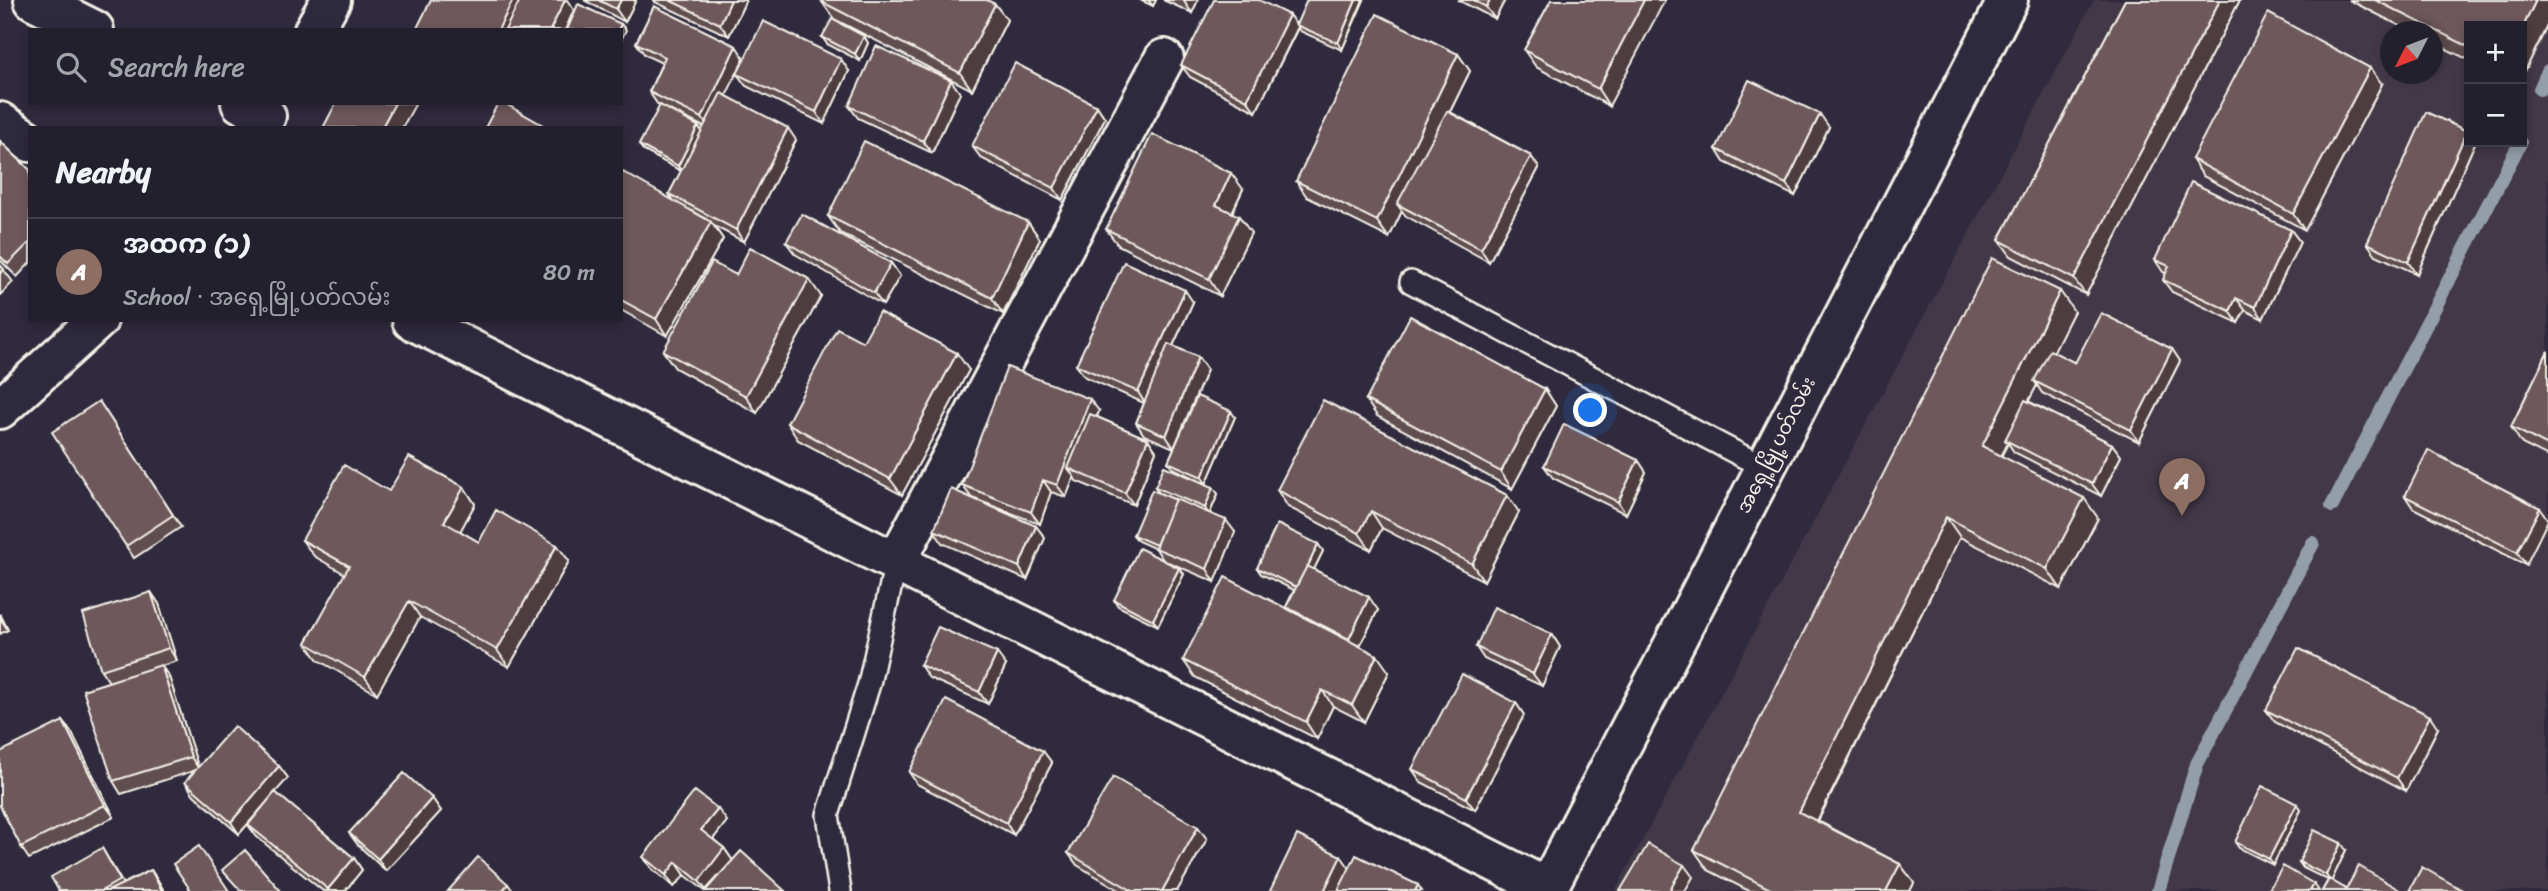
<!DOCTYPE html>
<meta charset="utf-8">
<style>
body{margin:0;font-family:Sriracha,"Noto Sans Myanmar",sans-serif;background:#2f2d3a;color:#f1f3f6}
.controls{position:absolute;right:21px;top:21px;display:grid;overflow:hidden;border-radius:0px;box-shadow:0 4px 10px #0003}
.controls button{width:63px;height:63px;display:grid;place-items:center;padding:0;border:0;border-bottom:2px solid #403e4a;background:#23202e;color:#f1f3f6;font:35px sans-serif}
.compass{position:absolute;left:2380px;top:21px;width:63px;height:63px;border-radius:50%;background:#23202e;box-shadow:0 4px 10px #0003;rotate:228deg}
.you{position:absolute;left:1591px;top:411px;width:24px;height:24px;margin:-18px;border:5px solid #fff;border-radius:50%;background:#1a73e8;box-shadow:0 0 0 10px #1a73e833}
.badge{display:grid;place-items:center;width:46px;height:46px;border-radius:50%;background:#1a73e8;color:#fff;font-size:23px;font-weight:700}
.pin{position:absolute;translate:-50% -58px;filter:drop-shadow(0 2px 4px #0008)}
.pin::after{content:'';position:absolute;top:37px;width:24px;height:21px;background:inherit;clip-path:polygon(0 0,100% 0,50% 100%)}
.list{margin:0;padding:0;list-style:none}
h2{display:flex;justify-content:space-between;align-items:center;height:91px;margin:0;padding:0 28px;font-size:30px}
h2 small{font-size:23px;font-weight:400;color:#a3a3aa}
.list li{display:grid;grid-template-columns:46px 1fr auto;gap:21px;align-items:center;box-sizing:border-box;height:105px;padding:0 28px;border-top:2px solid #403e4a}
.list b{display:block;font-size:26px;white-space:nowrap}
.list p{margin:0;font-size:23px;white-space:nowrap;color:#a3a3aa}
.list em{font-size:23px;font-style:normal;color:#a3a3aa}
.icon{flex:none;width:38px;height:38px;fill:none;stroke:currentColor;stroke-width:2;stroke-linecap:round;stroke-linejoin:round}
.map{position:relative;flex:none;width:2548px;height:891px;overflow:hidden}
.search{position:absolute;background:#23202e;box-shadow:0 4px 10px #0003;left:28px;top:28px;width:595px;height:77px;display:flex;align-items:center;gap:18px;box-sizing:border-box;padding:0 24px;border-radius:0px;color:#a3a3aa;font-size:26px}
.panel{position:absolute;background:#23202e;box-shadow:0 4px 10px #0003;left:28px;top:126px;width:595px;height:196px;border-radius:0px}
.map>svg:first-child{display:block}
.built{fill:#423846;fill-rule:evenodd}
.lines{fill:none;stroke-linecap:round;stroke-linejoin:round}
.stream{stroke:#939ea8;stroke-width:14}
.service-casing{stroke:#f4f1e8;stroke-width:26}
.minor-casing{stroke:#f4f1e8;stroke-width:44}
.tertiary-casing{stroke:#f4f1e8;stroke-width:44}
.service{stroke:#2f2a3d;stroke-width:21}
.minor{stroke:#2f2a3d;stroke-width:38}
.tertiary{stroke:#2f2a3d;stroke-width:38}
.wall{fill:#5f4d4f;stroke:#f4f1e8;stroke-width:2;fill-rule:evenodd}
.shaded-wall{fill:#4d3e40;stroke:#f4f1e8;stroke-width:2}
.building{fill:#6e595c;stroke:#f4f1e8;stroke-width:2}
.labels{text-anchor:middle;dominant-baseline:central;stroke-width:7;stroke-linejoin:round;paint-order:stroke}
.street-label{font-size:19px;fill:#f4f1e8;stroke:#2f2a3d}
</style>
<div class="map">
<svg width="2548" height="891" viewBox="0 0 2548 891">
<rect width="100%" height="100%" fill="#2f2a3d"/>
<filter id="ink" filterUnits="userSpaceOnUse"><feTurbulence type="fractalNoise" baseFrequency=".0143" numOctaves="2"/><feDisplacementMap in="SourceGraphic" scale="14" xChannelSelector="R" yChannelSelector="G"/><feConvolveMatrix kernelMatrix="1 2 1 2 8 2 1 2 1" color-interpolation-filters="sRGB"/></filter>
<g filter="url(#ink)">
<path class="built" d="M2094 0H2548V891H1615ZM2469 26H2522V142H2469ZM2390 32H2432V74H2390Z"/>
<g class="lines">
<path class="stream" d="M2540 89 2548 71
M2332 506 2520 143
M2158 891 2197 764 2313 543"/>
<g class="service-casing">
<path id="service" d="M1411 282 1765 468
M840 891 828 815 869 684 896 562"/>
</g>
<g class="minor-casing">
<path id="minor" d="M34 0 94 30
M314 30 331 0
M241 103 266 116
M0 122 30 142
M412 320 1547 888
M0 409 98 320
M896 562 1164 59"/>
</g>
<g class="tertiary-casing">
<path id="tertiary" d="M1546 891 2008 0"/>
</g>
<use href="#service" class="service"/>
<use href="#minor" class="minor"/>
<use href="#tertiary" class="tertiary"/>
</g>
<path class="wall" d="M584 0H636L625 22Z
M654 0H746L729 36 655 2Z
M1140 0H1156L1153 6Z
M1163 0H1198L1192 13Z
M1364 0 1342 50 1300 31 1298 28 1256 112 1190 77 1181 65 1289 15 1296 24Z
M1458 0H1505L1495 19Z
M1551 0 1609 106 1536 67 1524 50Z
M2125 0H2240L2086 295 2011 256 1999 240Z
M2349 0H2548V24L2522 77 2469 26V60L2432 42V32H2412Z
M822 2 995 4 1007 20 972 90 834 19Z
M654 6 727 96 796 140 744 242 714 226 723 239 667 336 621 310V174L673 200 669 194 681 171 644 151 639 145 660 106 658 105 649 92 662 63 645 55 636 43ZM663 107 704 127 702 131 698 126Z
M864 36 868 43 860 61 827 44 822 37Z
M1458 54 1470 71 1450 112 1531 156 1539 168 1489 262 1406 216 1402 211 1389 238 1307 197 1296 181Z
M849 71 824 124 746 86 737 74Z
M2382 84 2305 230 2203 176 2192 159Z
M960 93 932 153 858 118 849 106Z
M1097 106 1105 118 1062 200 981 158 972 146Z
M1829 127 1795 196 1724 162 1716 149Z
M2469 134 2475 143 2417 274 2376 255 2367 243Z
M0 141 30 170V263L17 277 0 260Z
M1243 189 1232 213 1251 233 1220 296 1118 245 1106 229Z
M828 216 1028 222 1040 239 1003 314 840 233Z
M2291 230 2300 242 2263 319 2245 310 2238 323 2172 292 2163 280 2166 273 2163 272 2155 260Z
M786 242 891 263 900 276 883 305 795 254Z
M0 265 13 282 0 295Z
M736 275 821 296 757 413 675 368 663 351Z
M1193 302 1173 346 1198 357 1207 370 1182 430 1235 417 1206 484 1173 468 1168 462 1174 448 1144 435 1136 423 1144 403 1085 377 1076 365Z
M2074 311 2053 352 2075 363 2172 349 2180 361 2139 442 2042 393 2037 385 2028 401 2112 444 2121 456 2101 496 2014 452 2008 443 2001 456 2098 518 2061 589 1960 537 1818 821 1900 864 1914 883 1910 891H1749L1708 870 1694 850Z
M863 342 969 370 902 495 798 440 787 423Z
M2548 351V457L2522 444 2511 427Z
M1545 389 1556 406 1512 489 1377 416 1366 400Z
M99 401 181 527 134 558 126 546Z
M1099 411 1097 417 1148 439 1156 451 1134 505 1076 481 1074 477 1066 497 1051 492 1040 524 972 498 1036 526 1045 538 1027 580 942 543 934 530 971 497 962 485Z
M1638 460 1646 472 1626 514 1553 478 1544 466Z
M464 487 475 504 460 531 479 542 557 545 569 561 509 667 420 617 377 694 318 660 306 643 345 574 314 556 302 540 389 491Z
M1155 487H1213L1218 494 1210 513 1235 532 1215 582 1168 562 1184 574 1158 626 1118 606 1114 600 1163 560 1156 549 1138 541 1133 535 1159 493Z
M1277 490 1519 512 1484 581 1382 528 1371 550 1288 507Z
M2405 496 2540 508 2526 565 2413 508Z
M1318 544 1323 551 1314 569 1378 610 1360 646 1389 672 1364 722 1333 706 1317 739 1195 677 1183 660 1287 609 1286 607 1294 590 1261 574 1257 568Z
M151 592 159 604 177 661 161 666 169 677 198 767 279 766 288 778 275 792 354 858 362 870 345 891H323L257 837 248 825 266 803 239 834 194 795 185 782 196 770 121 794 113 781 109 682 101 670Z
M0 614 8 630 0 634Z
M1552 634 1560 647 1542 686 1484 659 1476 647Z
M920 665H1006L988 704 929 678Z
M1516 703 1524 715 1475 810 1421 782 1412 769Z
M2266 710 2438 728 2406 791 2275 722Z
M63 721 72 733 114 817 29 859 21 847Z
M1043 751 1052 763 1014 835 917 784 909 772Z
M432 798 441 811 386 871 358 845 349 833Z
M2297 804 2301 810 2273 865 2239 848 2235 842Z
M727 821 713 839 724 848 733 861 705 891 685 875 674 887 652 869 643 857Z
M1198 827 1207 839 1177 891H1121L1077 865 1068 853Z
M102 848 123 884 151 870 164 891H59Z
M2346 850 2331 881 2346 889 2322 891 2328 880 2303 868 2299 862Z"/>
<path class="shaded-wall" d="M513 0H528L513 30H498Z
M565 0H567L574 10 565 30H550Z
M621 0H636L625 22 616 9Z
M731 0H746L729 36 720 24Z
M1148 0H1156L1153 6Z
M1183 0H1198L1192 13Z
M1356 0H1363L1342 50 1338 43Z
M1490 0H1505L1495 19 1486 7Z
M1644 0H1665L1609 106 1598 89Z
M2220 0H2240L2086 295 2074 279Z
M2536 0H2548V24L2522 77V29Z
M995 4 1007 20 972 90 960 73Z
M1289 15 1298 27 1256 112 1247 100Z
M621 24 626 30 621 40V30H618Z
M864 36 868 43 860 61 855 54Z
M736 46 744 58 710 130 702 118Z
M1458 54 1470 71 1403 207 1397 204 1402 211 1389 238 1377 221Z
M841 59 849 71 824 124 816 112Z
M2370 68 2382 84 2305 230 2293 214Z
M951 80 960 93 932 153 923 141Z
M395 103H416L402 128H385L383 125Z
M1097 106 1105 118 1062 200 1054 188Z
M1820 114 1829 127 1795 196 1786 184Z
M698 126 703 133 682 172 678 166Z
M788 128 796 140 744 242 736 230Z
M2467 131 2469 134V142H2474L2475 143 2417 274 2408 262Z
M1531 156 1539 168 1489 262 1481 249Z
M1231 173 1243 189 1228 221 1216 205Z
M1239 216 1251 233 1220 296 1209 279Z
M711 222 723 239 667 336 656 319Z
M1028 222 1040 239 1003 314 992 298Z
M2291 230 2300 242 2263 319 2255 307Z
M891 263 900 276 883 305 874 293Z
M809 279 821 296 757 413 746 396Z
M1185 290 1193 302 1146 405 1138 392Z
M2060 291 2074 311 2038 383 2034 381 2037 385 2008 441 2005 440 2008 443 1996 466 1982 446Z
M2236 298 2245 310 2238 323 2230 311Z
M2172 349 2180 361 2139 442 2131 430Z
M957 353 969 370 902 495 890 479Z
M1198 357 1207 370 1174 448 1166 436Z
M1545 389 1556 406 1512 489 1501 472Z
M1090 399 1099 411 1076 472 1068 468 1074 477 1066 497 1057 485Z
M1231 411 1235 417 1206 484 1202 477Z
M1148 439 1156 451 1134 505 1125 493Z
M2112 444 2121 456 2101 496 2092 484Z
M1638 460 1646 472 1626 514 1618 502Z
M1043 480 1051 492 1040 524 1031 512Z
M464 487 475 504 456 539 444 522Z
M1213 487 1218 494 1209 515 1205 508Z
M1507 495 1519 512 1484 581 1472 564Z
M2084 498 2098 518 2061 589 2047 569Z
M2540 508 2548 520 2526 565 2517 552Z
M1371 511 1382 528 1371 550 1359 533Z
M1946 517 1960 537 1812 831 1799 812Z
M1226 520 1235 532 1215 582 1207 569Z
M1036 526 1045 538 1027 580 1019 567Z
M1318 544 1323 551 1302 594 1298 587Z
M557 545 569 561 509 667 497 650Z
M1179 568 1184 574 1158 626 1153 620Z
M151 592 159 604 177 661 169 648Z
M1369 597 1378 610 1357 651 1349 639Z
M409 601 420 617 377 694 365 677Z
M0 614 8 630 0 618Z
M1552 634 1560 647 1542 686 1533 674Z
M997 653 1006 665 988 704 979 692Z
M1377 655 1389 672 1364 722 1352 705Z
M161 665 169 677 199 769 191 757Z
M1322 690 1333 706 1317 739 1306 722Z
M1516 703 1524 715 1475 810 1466 798Z
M2430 716 2438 728 2406 791 2397 778Z
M63 721 72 733 114 817 105 805Z
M1043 751 1052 763 1014 835 1006 823Z
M279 766 288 778 239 834 231 822Z
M432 798 441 811 386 871 378 859Z
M2297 804 2301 810 2273 865 2269 859Z
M718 809 727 821 710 843 701 830Z
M1198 827 1207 839 1177 891H1162Z
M2341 843 2346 850 2331 882 2326 875Z
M724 848 733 861 707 891 699 881Z
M1341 856 1353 873 1344 891H1324Z
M354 858 362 870 345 891H329L328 889Z
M676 862 685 875 674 887 666 875Z
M1900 864 1914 883 1910 891H1886Z
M1684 865 1693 877 1685 891H1669Z
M151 870 159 882 164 891H162Z
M508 884 513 891H502Z
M2314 884 2319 891H2310Z
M1418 885 1422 891H1415Z"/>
<path class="building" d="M431 0H513L498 30H416Z
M520 0H565L550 30H505Z
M598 0H621L616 9Z
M669 0H731L720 24Z
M823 0H987L995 4 960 73 822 2Z
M1214 0H1259L1289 15 1247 100 1181 65Z
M1307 0H1356L1338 43 1296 25Z
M1473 0H1490L1486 7Z
M1551 0H1644L1598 89 1524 50Z
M2125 0H2220L2074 279 1999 240Z
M2375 0H2536L2522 29V26H2469V47Z
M578 4 621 24 618 30H567Z
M654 6 736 46 702 118 649 92 665 57 636 43Z
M2268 13 2370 68 2293 214 2192 159Z
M1377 14 1458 54 1377 221 1296 181Z
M832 19 864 36 855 54 822 37Z
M763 21 841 59 816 112 737 74Z
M876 46 951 80 923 141 849 106Z
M1015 63 1097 106 1054 188 972 146Z
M1749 80 1820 114 1786 184 1716 149Z
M721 93 788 128 736 230 669 194Z
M336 103H395L383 125 388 128H323Z
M498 103H504L548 128H485Z
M660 105 698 126 678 166 639 145Z
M1447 111 1531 156 1481 249 1397 204Z
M2426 112 2467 131 2408 262 2367 243Z
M1152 134 1231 173 1216 205 1239 216 1209 279 1106 229Z
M0 141 30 170V242L8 264 0 256Z
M864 141 1028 222 992 298 828 216Z
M623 172 711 222 656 319 621 300V174Z
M2191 182 2291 230 2255 307 2236 298 2230 311 2163 280 2169 266 2155 260Z
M802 214 891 263 874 293 786 242Z
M750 247 809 279 746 396 663 351 712 262 736 275Z
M1992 258 2060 291 1982 446 2084 498 2047 569 1946 517 1799 812 1900 864 1886 891H1774L1694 850Z
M1124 262 1185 290 1138 392 1076 365Z
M0 265 4 269 0 274Z
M879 312 957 353 890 479 787 423 837 328 863 342Z
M2101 313 2172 349 2131 430 2034 381 2050 350 2075 363Z
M1410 316 1545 389 1501 472 1366 400Z
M1168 344 1198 357 1166 436 1136 423Z
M2548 351V446L2511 427Z
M1007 367 1090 399 1057 485 1043 480 1031 512 962 485Z
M1197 396 1231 411 1202 477 1168 462Z
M1323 400 1507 495 1472 564 1371 511 1359 533 1277 490Z
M2025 400 2112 444 2092 484 2005 440Z
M99 401 173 515 126 546 52 432Z
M1090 414 1148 439 1125 493 1068 468Z
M1564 424 1638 460 1618 502 1544 466Z
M2428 450 2540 508 2517 552 2405 496Z
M409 457 464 487 444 522 479 542 496 510 557 545 497 650 409 601 365 677 306 643 349 566 302 540 344 465 389 491Z
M1164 466 1213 487 1205 508 1155 487Z
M951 489 1036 526 1019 567 934 530Z
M1152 490 1176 500 1175 499 1156 545 1133 535Z
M1175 499 1226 520 1207 569 1155 548Z
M1277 524 1318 544 1308 566H1307L1296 587 1257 568Z
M1139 548 1179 568 1153 620 1114 600Z
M1307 566 1369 597 1349 639 1286 607Z
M1225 577 1377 655 1352 705 1322 690 1306 722 1183 660Z
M151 592 169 648 101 670 83 614Z
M1494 607 1552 634 1533 674 1476 647Z
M938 627 997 653 979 692 920 665Z
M2298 648 2430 716 2397 778 2266 710Z
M161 665 191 757 113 781 83 690Z
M1462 674 1516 703 1466 798 1412 769Z
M946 700 1043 751 1006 823 909 772Z
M63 721 105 805 21 847 0 806V752Z
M234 726 279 766 231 822 185 782Z
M404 773 432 798 378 859 349 833Z
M1113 777 1198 827 1162 891H1133L1068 853Z
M2262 786 2297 804 2269 859 2235 842Z
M695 791 718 809 701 830 724 848 699 881 676 862 666 875 643 857Z
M275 792 354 858 328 889 248 825Z
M2314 830 2341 843 2326 875 2299 862Z
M1297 835 1341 856 1324 891H1270Z
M1648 844 1684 865 1669 891H1620Z
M199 846 229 891H191L173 864Z
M102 848 120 880 101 891H59L51 877Z
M245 850 281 891H241L222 870Z
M741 851 785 891H705Z
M1356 855 1418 885 1415 891H1338Z
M478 857 508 884 502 891H448Z
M2283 866 2314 884 2310 891H2268Z
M2359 866 2401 891H2345Z
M2422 867 2464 891H2409Z
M151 870 162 891H108Z
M2329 879 2346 889 2345 891H2322Z"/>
</g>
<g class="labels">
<g class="street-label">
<text transform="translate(1776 445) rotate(-63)">အရှေ့မြို့ပတ်လမ်း</text>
</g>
</g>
</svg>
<div class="controls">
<button>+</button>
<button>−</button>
</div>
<svg class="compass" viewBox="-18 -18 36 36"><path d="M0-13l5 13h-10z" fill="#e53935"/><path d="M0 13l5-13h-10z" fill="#a3a3aa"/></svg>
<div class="you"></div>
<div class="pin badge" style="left:2182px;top:516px;background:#8d6e63">A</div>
<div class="search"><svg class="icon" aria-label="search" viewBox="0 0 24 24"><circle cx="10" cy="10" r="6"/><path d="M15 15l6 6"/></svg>Search here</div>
<section class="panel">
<h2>Nearby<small></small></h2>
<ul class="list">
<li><span class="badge" style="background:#8d6e63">A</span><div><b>အထက (၁)</b><p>School · အရှေ့မြို့ပတ်လမ်း</p></div><em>80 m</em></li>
</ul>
</section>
</div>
